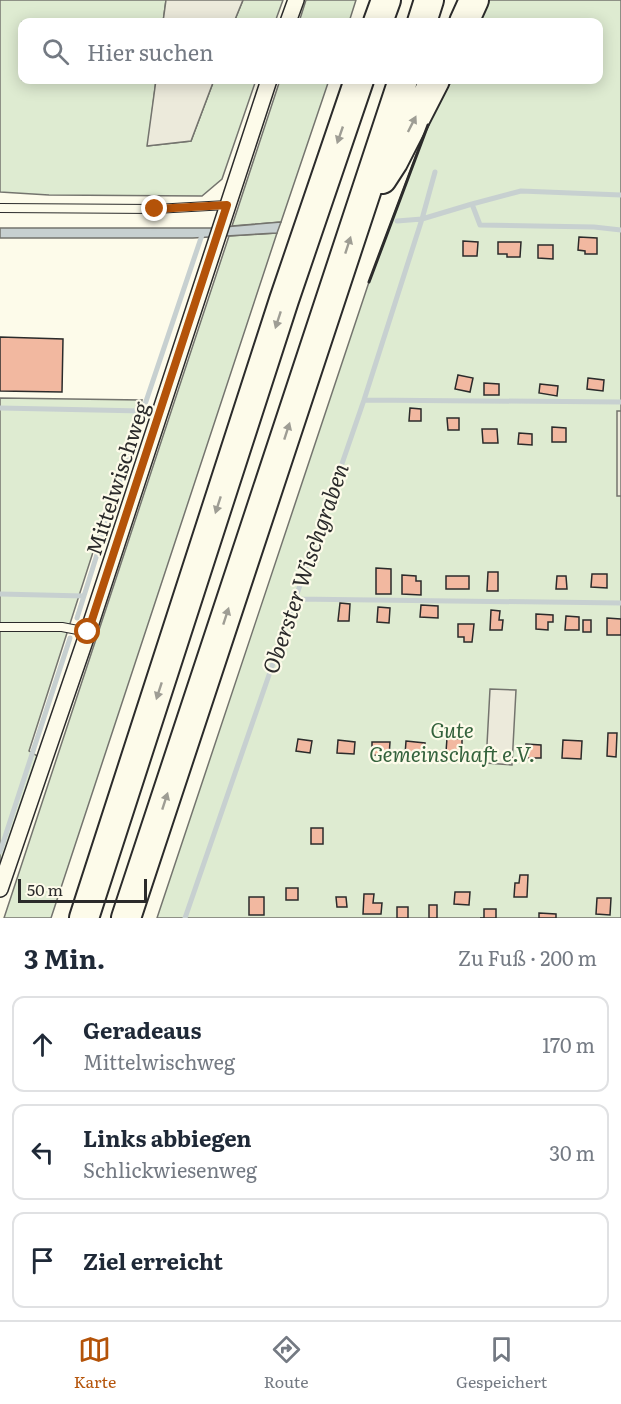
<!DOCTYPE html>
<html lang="de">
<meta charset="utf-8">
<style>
body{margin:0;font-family:Literata,serif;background:#f2f2f3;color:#1f2937}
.scale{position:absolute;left:18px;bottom:15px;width:129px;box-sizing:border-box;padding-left:6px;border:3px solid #2b2b2b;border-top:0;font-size:16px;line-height:21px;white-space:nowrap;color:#2b2b2b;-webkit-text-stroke:4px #fdfbea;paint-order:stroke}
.stop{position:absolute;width:18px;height:18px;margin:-14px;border:4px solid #b45309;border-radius:50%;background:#fff}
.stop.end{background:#b45309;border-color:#fff;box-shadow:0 2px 6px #0008}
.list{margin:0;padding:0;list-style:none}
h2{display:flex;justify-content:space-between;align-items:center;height:78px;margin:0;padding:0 24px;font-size:26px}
h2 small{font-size:20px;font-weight:400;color:#747a83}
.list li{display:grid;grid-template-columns:39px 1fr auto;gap:18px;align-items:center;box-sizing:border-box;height:96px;margin:0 12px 12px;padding:0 12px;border:2px solid #e0e1e3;border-radius:12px}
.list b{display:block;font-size:22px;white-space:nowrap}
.list p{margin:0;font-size:20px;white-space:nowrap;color:#747a83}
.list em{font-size:20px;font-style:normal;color:#747a83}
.icon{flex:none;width:33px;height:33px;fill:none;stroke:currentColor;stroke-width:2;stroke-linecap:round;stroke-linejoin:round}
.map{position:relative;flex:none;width:621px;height:918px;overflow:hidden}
.search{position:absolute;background:#fff;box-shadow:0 3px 15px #0003;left:18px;right:18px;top:18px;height:66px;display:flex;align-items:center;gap:15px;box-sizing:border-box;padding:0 21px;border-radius:12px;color:#747a83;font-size:22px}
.sheet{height:402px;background:#fff}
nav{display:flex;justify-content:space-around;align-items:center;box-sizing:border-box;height:84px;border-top:2px solid #e0e1e3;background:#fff;font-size:16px;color:#747a83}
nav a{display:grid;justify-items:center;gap:3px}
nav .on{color:#b45309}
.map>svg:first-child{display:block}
.green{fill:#deebd1;stroke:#74746e;stroke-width:1.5}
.parking{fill:#eceadb;stroke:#74746e;stroke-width:1.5}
.water{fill:#c7d0d0;stroke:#74746e;stroke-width:1.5}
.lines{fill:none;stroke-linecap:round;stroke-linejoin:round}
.stream{stroke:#c7d0d0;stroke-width:5}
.building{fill:#f2b8a0;stroke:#2b2b2b;stroke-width:1.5}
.lane-casing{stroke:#2b2b2b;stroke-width:10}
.street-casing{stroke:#2b2b2b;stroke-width:18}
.highway-casing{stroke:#2b2b2b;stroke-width:32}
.lane{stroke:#fdfbea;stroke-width:8}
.street{stroke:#fdfbea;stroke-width:15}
.highway{stroke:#fdfbea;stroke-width:28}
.wall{stroke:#2b2b2b;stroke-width:3}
.oneway{fill:#9e9d94}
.route{stroke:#b45309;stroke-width:8}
.labels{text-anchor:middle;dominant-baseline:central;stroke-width:4.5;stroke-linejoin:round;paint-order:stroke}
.street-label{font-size:21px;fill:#2b2b2b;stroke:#fdfbea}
.park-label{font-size:21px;font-style:italic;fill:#34623c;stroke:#fdfbea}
.water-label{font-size:22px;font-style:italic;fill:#2b2b2b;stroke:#fdfbea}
</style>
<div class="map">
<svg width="621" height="918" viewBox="0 0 621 918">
<rect width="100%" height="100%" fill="#fdfbea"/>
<path class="green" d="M0 0H166L163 22H22V80H156L148 146 191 141 214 80H256L222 179 202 196 49 195 0 192Z
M243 0H283L275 22H234Z
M306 0H356L349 22H299Z
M486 0H621V918H157L369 282 422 139 434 110 451 80H598V22H477Z
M280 80H329L281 222 232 226Z
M277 233 51 918H4L229 236Z
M0 398 142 400 29 751 39 757 0 873Z"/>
<path class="parking" d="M166 0H243L234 22H163Z
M156 80H214L191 141 147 146Z
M617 411H621V496H617Z
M490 689 516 690 512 765 486 763Z"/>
<path class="water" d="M281 222 277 233 193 238H0V228H212Z"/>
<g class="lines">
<path class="stream" d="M472 204 521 191 621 195
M397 221 422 219 472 204 480 225 594 227 621 230
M364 400 621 402
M0 408 143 411
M0 594 84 596
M295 599 621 603
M77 618 133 440 203 232
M0 852 70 638
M185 918 364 400 422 219 435 172"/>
</g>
<path class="building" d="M579 237 597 238V254H585V251L578 250Z
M463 241 478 242 477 256H463Z
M498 242H521L520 257H507V254H498Z
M538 245H553V259L538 258Z
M0 337 63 339 62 392 0 391Z
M458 375 473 378 470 392 455 389Z
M588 378 604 380 603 391 587 389Z
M484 383 499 384V395H484Z
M540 384 558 386 557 396 539 393Z
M410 408 421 409V421H409Z
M447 418H459V430H448Z
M552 427 566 428V442H552Z
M482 429H497L498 443H483Z
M519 433 532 434V445L518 444Z
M376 568 391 569V594H376Z
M488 572H498V591H487Z
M592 574H607V588L591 587Z
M402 575 416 576V581H421V595L402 594Z
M446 576H469V589H446Z
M557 576H566L567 589H556Z
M340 603 350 604 349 621H338Z
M421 605 438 606V618L420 617Z
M378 607 390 608 389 623 377 622Z
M491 610 500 611 499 620H503L502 630H490Z
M536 614 553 615V622H548V630L536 629Z
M566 616 579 617V630H565Z
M607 618 621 619V635H607Z
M583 620H591V632H583Z
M458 624H474L472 642H464V637H458Z
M608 733H617L616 757 607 756Z
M447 738 462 739V753L446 752Z
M298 739 312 741 310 753 296 751Z
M338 740 355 742 354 754 337 753Z
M563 740 582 741 581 759 562 758Z
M406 741 425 743 424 756 405 755Z
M372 742H390L389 756 372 755Z
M526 744 541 745V758H526Z
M311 828H323V844H311Z
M520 875H528L527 897H514L515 883H519Z
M286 888H298V900H286Z
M455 892H470L469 905 454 904Z
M364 894H374L373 903H382L381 914H363Z
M249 897H264V915H249Z
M336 897H346L347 907H337Z
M597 898H611L610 915 596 914Z
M429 905H437V918H429Z
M397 907H408V918H397Z
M484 909H496V918H480H484Z
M539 913 556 914V918H539Z"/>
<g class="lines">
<g class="lane-casing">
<path id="lane" d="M0 208 155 209 227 205
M0 627H62L88 632"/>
</g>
<g class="street-casing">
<path id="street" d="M288 22 296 0
M0 889 88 632 269 80"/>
</g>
<g class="highway-casing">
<path id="highway" d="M378 22 386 0
M422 22 429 0
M464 22 474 0
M382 179 393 162 435 80
M84 918 284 300 359 80
M126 918 403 80"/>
</g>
<use href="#lane" class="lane"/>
<use href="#street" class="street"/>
<use href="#highway" class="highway"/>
<path class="wall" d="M369 282 428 125"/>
</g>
<defs><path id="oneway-solid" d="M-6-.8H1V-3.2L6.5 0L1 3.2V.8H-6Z" transform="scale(1.5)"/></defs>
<g class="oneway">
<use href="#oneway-solid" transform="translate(412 124) rotate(-63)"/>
<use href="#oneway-solid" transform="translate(340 135) rotate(109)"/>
<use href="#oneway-solid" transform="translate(348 245) rotate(-72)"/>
<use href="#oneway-solid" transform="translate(278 320) rotate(108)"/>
<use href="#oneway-solid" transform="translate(287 431) rotate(-72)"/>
<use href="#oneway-solid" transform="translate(218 505) rotate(108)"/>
<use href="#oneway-solid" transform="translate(226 616) rotate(-72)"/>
<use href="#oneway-solid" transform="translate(159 691) rotate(108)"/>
<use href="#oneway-solid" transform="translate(165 801) rotate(-72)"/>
</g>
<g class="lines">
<path class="route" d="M88 632 227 205 155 209"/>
</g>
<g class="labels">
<g class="street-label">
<text transform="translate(116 478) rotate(-72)">Mittelwischweg</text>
</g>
<g class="park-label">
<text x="452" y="728">Gute<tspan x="452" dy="24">Gemeinschaft e.V.</tspan></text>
</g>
<g class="water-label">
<text transform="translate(304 568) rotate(-71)">Oberster Wischgraben</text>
</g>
</g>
</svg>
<div class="scale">50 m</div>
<div class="stop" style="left:88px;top:632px"></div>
<div class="stop end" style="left:155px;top:209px"></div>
<div class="search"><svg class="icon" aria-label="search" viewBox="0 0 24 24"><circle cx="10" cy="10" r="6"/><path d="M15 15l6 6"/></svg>Hier suchen</div>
</div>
<section class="sheet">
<h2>3 Min.<small>Zu Fuß · 200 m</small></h2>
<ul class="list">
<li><svg class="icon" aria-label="ahead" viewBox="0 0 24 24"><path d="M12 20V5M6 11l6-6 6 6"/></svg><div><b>Geradeaus</b><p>Mittelwischweg</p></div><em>170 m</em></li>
<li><svg class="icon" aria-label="left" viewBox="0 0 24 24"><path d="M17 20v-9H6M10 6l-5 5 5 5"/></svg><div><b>Links abbiegen</b><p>Schlickwiesenweg</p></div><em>30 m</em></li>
<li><svg class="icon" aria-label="arrive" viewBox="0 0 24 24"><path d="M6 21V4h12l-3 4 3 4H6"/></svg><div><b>Ziel erreicht</b></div></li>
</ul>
</section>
<nav>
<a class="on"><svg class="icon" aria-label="map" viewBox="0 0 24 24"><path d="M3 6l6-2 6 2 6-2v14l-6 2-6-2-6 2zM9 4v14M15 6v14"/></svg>Karte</a>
<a><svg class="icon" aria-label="directions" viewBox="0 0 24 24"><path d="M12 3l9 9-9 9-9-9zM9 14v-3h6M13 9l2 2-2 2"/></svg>Route</a>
<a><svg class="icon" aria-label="saved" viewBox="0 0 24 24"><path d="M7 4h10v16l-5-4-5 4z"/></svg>Gespeichert</a>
</nav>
